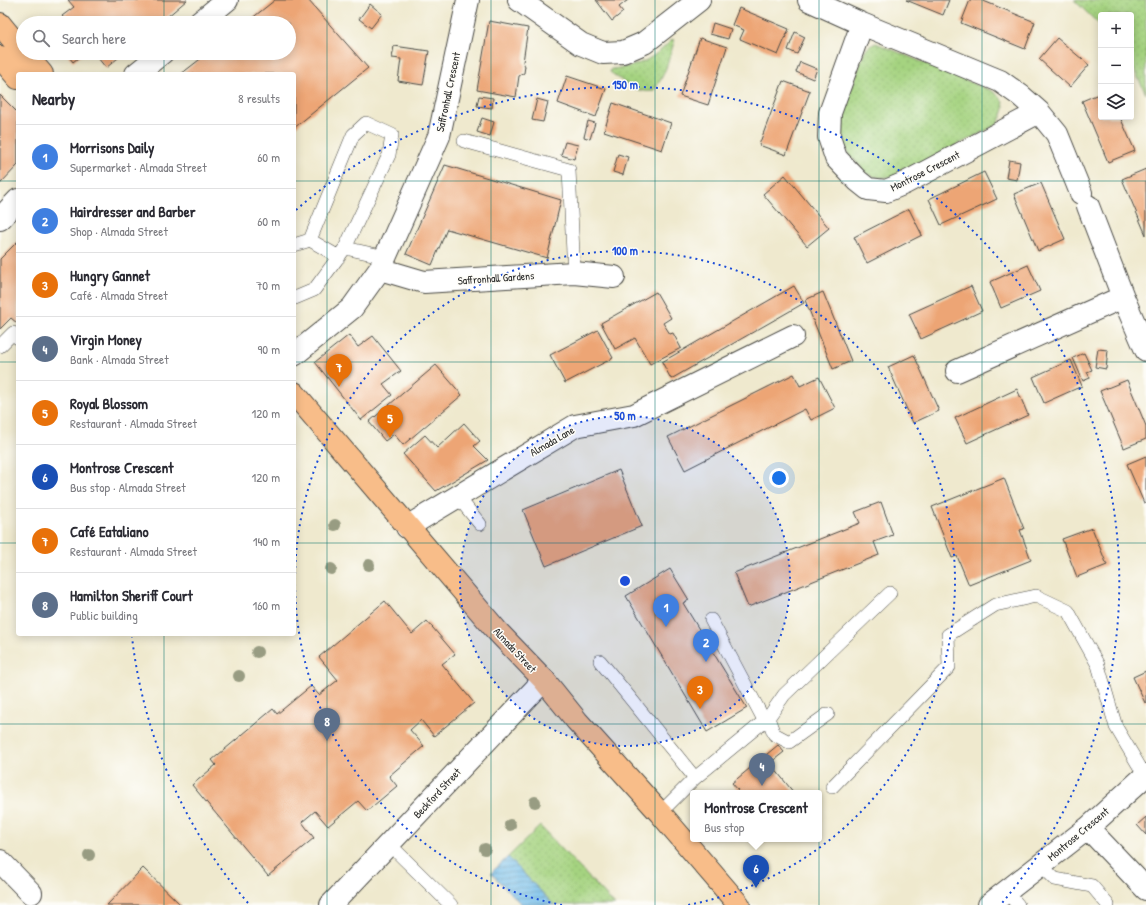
<!DOCTYPE html>
<meta charset="utf-8">
<style>
body{margin:0;font-family:"Patrick Hand",sans-serif;background:#f2f2f3;color:#2b2b33}
.controls{position:absolute;right:12px;top:12px;display:grid;overflow:hidden;border-radius:4px;box-shadow:0 2px 10px #0003}
.controls button{width:36px;height:36px;display:grid;place-items:center;padding:0;border:0;border-bottom:1px solid #e1e1e2;background:#fff;color:#2b2b33;font:20px sans-serif}
.you{position:absolute;left:779px;top:478px;width:14px;height:14px;margin:-10px;border:3px solid #fff;border-radius:50%;background:#1a73e8;box-shadow:0 0 0 6px #1a73e833}
.badge{display:grid;place-items:center;width:26px;height:26px;border-radius:50%;background:#2563eb;color:#fff;font-size:13px;font-weight:700}
.pin{position:absolute;translate:-50% -33px;filter:drop-shadow(0 1px 2px #0008)}
.pin::after{content:'';position:absolute;top:21px;width:14px;height:12px;background:inherit;clip-path:polygon(0 0,100% 0,50% 100%)}
.popup{position:absolute;left:690px;top:790px;width:132px;height:52px;box-sizing:border-box;display:grid;place-content:center;border-radius:4px;background:#fff;filter:drop-shadow(0 1px 3px #0005);font-size:13px;white-space:nowrap;color:#7c7c81}
.popup b{font-size:15px;color:#2b2b33}
.popup::after{content:'';position:absolute;left:50%;top:100%;margin-left:-8px;border:8px solid transparent;border-top-color:#fff}
.list{margin:0;padding:0;list-style:none}
h2{display:flex;justify-content:space-between;align-items:center;height:52px;margin:0;padding:0 16px;font-size:17px}
h2 small{font-size:13px;font-weight:400;color:#7c7c81}
.list li{display:grid;grid-template-columns:26px 1fr auto;gap:12px;align-items:center;box-sizing:border-box;height:64px;padding:0 16px;border-top:1px solid #e1e1e2}
.list b{display:block;font-size:15px;white-space:nowrap}
.list p{margin:0;font-size:13px;white-space:nowrap;color:#7c7c81}
.list em{font-size:13px;font-style:normal;color:#7c7c81}
.icon{flex:none;width:22px;height:22px;fill:none;stroke:currentColor;stroke-width:2;stroke-linecap:round;stroke-linejoin:round}
.map{position:relative;flex:none;width:1146px;height:905px;overflow:hidden}
.search{position:absolute;background:#fff;box-shadow:0 2px 10px #0003;left:16px;top:16px;width:280px;height:44px;display:flex;align-items:center;gap:10px;box-sizing:border-box;padding:0 14px;border-radius:22px;color:#7c7c81;font-size:15px}
.panel{position:absolute;background:#fff;box-shadow:0 2px 10px #0003;left:16px;top:72px;width:280px;height:564px;border-radius:4px}
.map>svg:first-child{display:block}
.green{fill:url(#green-dots);stroke:#687f56}
.water{fill:url(#water-rules);stroke:#4e738a}
.building{fill:#eda574}
.lines{fill:none;stroke-linecap:round;stroke-linejoin:round}
.lane-casing{stroke:#484843;stroke-width:14}
.street-casing{stroke:#484843;stroke-width:24}
.primary-casing{stroke:#484843;stroke-width:24}
.lane{stroke:#fff;stroke-width:13}
.street{stroke:#fff;stroke-width:22}
.primary{stroke:#f8bd89;stroke-width:22}
.tree{fill:#989c82}
.grid{fill:none;stroke:#0f766e;stroke-width:1;stroke-opacity:0.55}
.ring{fill:none;stroke:#1d4ed8;stroke-width:2;stroke-dasharray:2 4}
.labels{text-anchor:middle;dominant-baseline:central;stroke-width:3;stroke-linejoin:round;paint-order:stroke}
.street-label{font-size:11px;fill:#2b2b2b;stroke:#fdfcf7}
.centre{fill:#1d4ed8;stroke:#fdfcf7;stroke-width:2}
.ring-label{font-size:12px;text-anchor:middle;font-weight:bold;fill:#1d4ed8;stroke:#fdfcf7;stroke-width:3;stroke-linejoin:round;paint-order:stroke}
</style>
<div class="map">
<svg width="1146" height="905" viewBox="0 0 1146 905">
<defs>
<pattern id="green-dots" width="8" height="8" patternUnits="userSpaceOnUse"><rect width="8" height="8" fill="#a5d380"/><path d="M2 2h.1M6 6h.1" fill="none" stroke="#8eb56f" stroke-width="1.8" stroke-linecap="round"/></pattern>
<pattern id="water-rules" width="6" height="5" patternUnits="userSpaceOnUse"><rect width="6" height="5" fill="#70bbe9"/><path d="M0 2.5h6" fill="none" stroke="#5c98bd"/></pattern>
</defs>
<rect width="100%" height="100%" fill="#fdfcf7"/>
<filter id="ink" filterUnits="userSpaceOnUse"><feTurbulence type="fractalNoise" baseFrequency=".025" numOctaves="2"/><feDisplacementMap in="SourceGraphic" scale="8" xChannelSelector="R" yChannelSelector="G"/><feConvolveMatrix kernelMatrix="1 2 1 2 8 2 1 2 1" color-interpolation-filters="sRGB"/></filter>
<filter id="wash" filterUnits="userSpaceOnUse"><feTurbulence type="fractalNoise" baseFrequency=".012" numOctaves="4" result="noise"/><feDisplacementMap in="SourceGraphic" scale="16" xChannelSelector="R" yChannelSelector="G"/><feGaussianBlur stdDeviation="0.9" result="paint"/><feColorMatrix in="noise" values="0 0 0 0 0 0 0 0 0 0 0 0 0 0 0 0 0 1.4 0 .05"/><feComposite in="paint" operator="in"/></filter>
<g filter="url(#wash)">
<rect width="100%" height="100%" fill="#efe9ce"/>
<path class="green" d="M1074 0H1146V94L1131 64V15H1101V26Z
M673 39 674 42C669 59 665 77 653 91 636 94 623 81 610 72L611 69C641 66 651 60 673 39Z
M876 43 992 91C1008 102 1006 108 997 125L895 176C887 177 876 179 868 174 864 173 861 168 859 165 846 153 841 141 839 124L865 50 870 46Z
M540 826 615 905H554L508 857Z"/>
<path class="water" d="M508 857 554 905H522L491 873Z"/>
<g id="blocks">
<path class="building" d="M68 0H187L160 23H68L62 16 74 7Z
M275 0H308L368 68 294 128V74H181L208 53H289V23H246Z
M596 0H628L619 7 623 12 612 21Z
M906 0H949L943 15Z
M970 0H981L1035 22 1025 49 961 23Z
M370 4 382 14 371 28 359 19Z
M739 8 789 29 778 55 740 39 744 30 732 25Z
M489 21 528 28 523 62 525 66 524 73 519 76 516 97 477 90Z
M713 23 731 29 728 39 710 34Z
M795 32 805 37 797 54 788 50Z
M700 38 727 47 708 105 680 96Z
M1057 38 1089 65 1070 87 1039 59Z
M394 46 429 51 423 85 398 81 401 59 392 58Z
M66 53H84L73 62Z
M94 53H124L106 68Z
M800 62 817 69 813 79 796 72Z
M567 76 606 89 596 117 558 103Z
M783 81 810 91 786 155 759 145Z
M1101 93V117H1120L1135 151 1108 162 1082 101Z
M0 95 18 113V165L0 184Z
M479 96 493 98 492 108 477 106Z
M537 99 548 102 543 122 532 120Z
M613 103 671 123 662 150 604 131Z
M482 118 494 122 490 136 477 132Z
M588 121 595 123 590 139 584 137Z
M565 142 578 145 574 159 561 155Z
M618 154 628 157 623 175 613 172Z
M1009 160 1020 162 1017 180 1006 178Z
M445 165 561 200 547 258 447 229 432 265 406 254Z
M1146 169V235L1122 179Z
M984 172 997 199 941 225 929 199Z
M785 175 829 228 807 246 763 194Z
M1041 183 1065 239 1038 251 1014 194Z
M909 209 922 235 867 263 854 237Z
M18 241V324L11 318 0 329V259Z
M1028 265 1040 291 1001 308 990 282Z
M794 286 804 303 671 379 662 362Z
M971 286 982 311 921 339 909 314Z
M656 292 671 318 663 323 670 334 673 333 681 348 650 364 635 338 615 349 601 323Z
M823 292 851 361 833 369 805 300Z
M598 330 613 358 565 383 550 355Z
M349 335 358 347 373 336 401 371 383 384 392 395 361 420 315 362Z
M1098 349 1108 350 1106 369 1095 367Z
M1084 353 1092 370 1087 372 1090 378 1083 381 1073 358Z
M914 355 939 411 913 423 888 367Z
M1071 360 1082 386 1044 403 1033 377Z
M436 365 462 395 403 445 394 434 385 441 369 422Z
M794 374 800 386 819 377 835 408 811 420 805 409 685 470 668 437Z
M1127 380 1146 426V439L1124 448 1100 391Z
M1017 389 1028 415 967 443 955 418Z
M464 423 480 441 474 446 488 460 436 491 403 454 425 435 437 448Z
M1146 456V502L1144 503 1127 464Z
M619 470 642 526 546 566 523 510Z
M1004 478 1024 529 1020 530 1031 560 969 585 957 556 952 558 932 507Z
M881 502 893 535 874 542 879 555 748 607 734 573 860 523 855 512Z
M1092 528 1107 565 1077 577 1062 539Z
M670 569 689 600 683 603 747 708 707 732 626 596Z
M385 601 412 634 427 621 455 654 442 664 474 703 434 736 421 720 410 730 424 746 389 776 397 786 367 811 358 801 328 826 315 811 302 822 314 838 268 876 192 785 216 765 212 760 273 709 277 714 311 686 319 695 338 680 319 657Z
M1146 671V702L1145 703 1133 677Z
M778 745 784 752 770 763 794 793H734L738 790 732 783Z
M1146 817V835L1137 825Z
M143 868 181 905H107Z"/>
</g>
</g>
<g filter="url(#ink)">
<use href="#blocks" fill-opacity="0" stroke="#484843" stroke-width="1"/>
<g class="lines">
<g class="lane-casing">
<path id="lane" d="M464 141 569 170 574 273
M310 240 339 257
M294 245 310 240 353 135 366 123 392 135 389 155 345 248 314 290 295 298 294 297
M345 248 386 257
M0 346 13 333 18 338
M458 497 480 524
M711 620 764 720
M600 661 695 778
M768 718 774 734 789 742 828 714
M832 787 949 667 948 635 995 605 1036 596 1068 611 1098 665 1116 727 1145 776
M660 813 695 778 768 718 784 695 890 593
M389 844 451 905
M1041 865 1055 879 1092 886 1108 905
M1007 892 1018 905"/>
</g>
<g class="street-casing">
<path id="street" d="M519 0 581 44 603 53 623 52 644 43 699 0
M809 0 862 24 1000 81 1021 96 1039 112 1057 134 1081 193
M199 23 227 0
M862 24 830 113 829 137 836 158 858 181 868 189 886 191 905 183 1039 112
M136 74 162 53
M1088 206 1123 297 1146 350
M0 219 18 200
M380 269 424 282 574 273 614 277
M294 355 352 308 380 269 439 136 468 0
M957 371 1123 297
M407 527 575 426 634 415 793 336
M1088 828 1146 889
M0 861 31 893
M331 905 544 680
M989 905 1088 828 1146 775"/>
</g>
<g class="primary-casing">
<path id="primary" d="M0 24 23 52
M24 53 42 74
M0 57 18 78
M294 393 497 631 544 680 577 721 660 813 739 905"/>
</g>
<use href="#lane" class="lane"/>
<use href="#street" class="street"/>
<use href="#primary" class="primary"/>
</g>
<g class="tree">
<circle cx="335" cy="525" r="6"/>
<circle cx="369" cy="565" r="6"/>
<circle cx="331" cy="569" r="6"/>
<circle cx="257" cy="652" r="6"/>
<circle cx="239" cy="676" r="6"/>
<circle cx="535" cy="802" r="6"/>
<circle cx="510" cy="825" r="6"/>
<circle cx="485" cy="849" r="6"/>
<circle cx="89" cy="855" r="6"/>
</g>
</g>
<path class="grid" d="M164 0V23M327 0V905M491 0V905M655 0V905M819 0V905M982 0V905M164 53V74M0 181H18M294 181H1146M0 362H18M294 362H1146M0 543H18M294 543H1146M164 634V905M0 724H1146"/>
<circle cx="625" cy="581" r="165" fill="#1d4ed8" fill-opacity=".12"/>
<g class="ring">
<circle cx="625" cy="581" r="165"/>
<path d="M562 905A330 330 0 1 1 688 905"/>
<path d="M248 903A496 496 0 0 1 132 637M296 210A496 496 0 0 1 1002 903"/>
</g>
<g class="labels">
<g class="street-label">
<text transform="translate(448 92) rotate(-78)">Saffronhall Crescent</text>
<text transform="translate(925 171) rotate(-27)">Montrose Crescent</text>
<text transform="translate(496 278) rotate(-4)">Saffronhall Gardens</text>
<text transform="translate(552 441) rotate(-30)">Almada Lane</text>
<text transform="translate(515 650) rotate(47)">Almada Street</text>
<text transform="translate(437 793) rotate(-47)">Beckford Street</text>
<text transform="translate(1078 834) rotate(-40)">Montrose Crescent</text>
</g>
</g>
<circle cx="625" cy="581" r="6" class="centre"/>
<g class="ring-label">
<text x="625" y="89">150 m</text>
<text x="625" y="255">100 m</text>
<text x="625" y="420">50 m</text>
</g>
</svg>
<div class="controls">
<button>+</button>
<button>−</button>
<button><svg class="icon" aria-label="layers" viewBox="0 0 24 24"><path d="M12 4l9 5-9 5-9-5zM3 14l9 5 9-5"/></svg></button>
</div>
<div class="you"></div>
<div class="pin badge" style="left:666px;top:627px;background:#3f7fe0">1</div>
<div class="pin badge" style="left:706px;top:662px;background:#3f7fe0">2</div>
<div class="pin badge" style="left:700px;top:709px;background:#e8710a">3</div>
<div class="pin badge" style="left:762px;top:786px;background:#5c6f8a">4</div>
<div class="pin badge" style="left:390px;top:438px;background:#e8710a">5</div>
<div class="pin badge" style="left:756px;top:888px;background:#1a4fb4">6</div>
<div class="popup"><b>Montrose Crescent</b>Bus stop</div>
<div class="pin badge" style="left:339px;top:387px;background:#e8710a">7</div>
<div class="pin badge" style="left:327px;top:741px;background:#5c6f8a">8</div>
<div class="search"><svg class="icon" aria-label="search" viewBox="0 0 24 24"><circle cx="10" cy="10" r="6"/><path d="M15 15l6 6"/></svg>Search here</div>
<section class="panel">
<h2>Nearby<small>8 results</small></h2>
<ul class="list">
<li><span class="badge" style="background:#3f7fe0">1</span><div><b>Morrisons Daily</b><p>Supermarket · Almada Street</p></div><em>60 m</em></li>
<li><span class="badge" style="background:#3f7fe0">2</span><div><b>Hairdresser and Barber</b><p>Shop · Almada Street</p></div><em>60 m</em></li>
<li><span class="badge" style="background:#e8710a">3</span><div><b>Hungry Gannet</b><p>Café · Almada Street</p></div><em>70 m</em></li>
<li><span class="badge" style="background:#5c6f8a">4</span><div><b>Virgin Money</b><p>Bank · Almada Street</p></div><em>90 m</em></li>
<li><span class="badge" style="background:#e8710a">5</span><div><b>Royal Blossom</b><p>Restaurant · Almada Street</p></div><em>120 m</em></li>
<li><span class="badge" style="background:#1a4fb4">6</span><div><b>Montrose Crescent</b><p>Bus stop · Almada Street</p></div><em>120 m</em></li>
<li><span class="badge" style="background:#e8710a">7</span><div><b>Café Eataliano</b><p>Restaurant · Almada Street</p></div><em>140 m</em></li>
<li><span class="badge" style="background:#5c6f8a">8</span><div><b>Hamilton Sheriff Court</b><p>Public building</p></div><em>160 m</em></li>
</ul>
</section>
</div>
